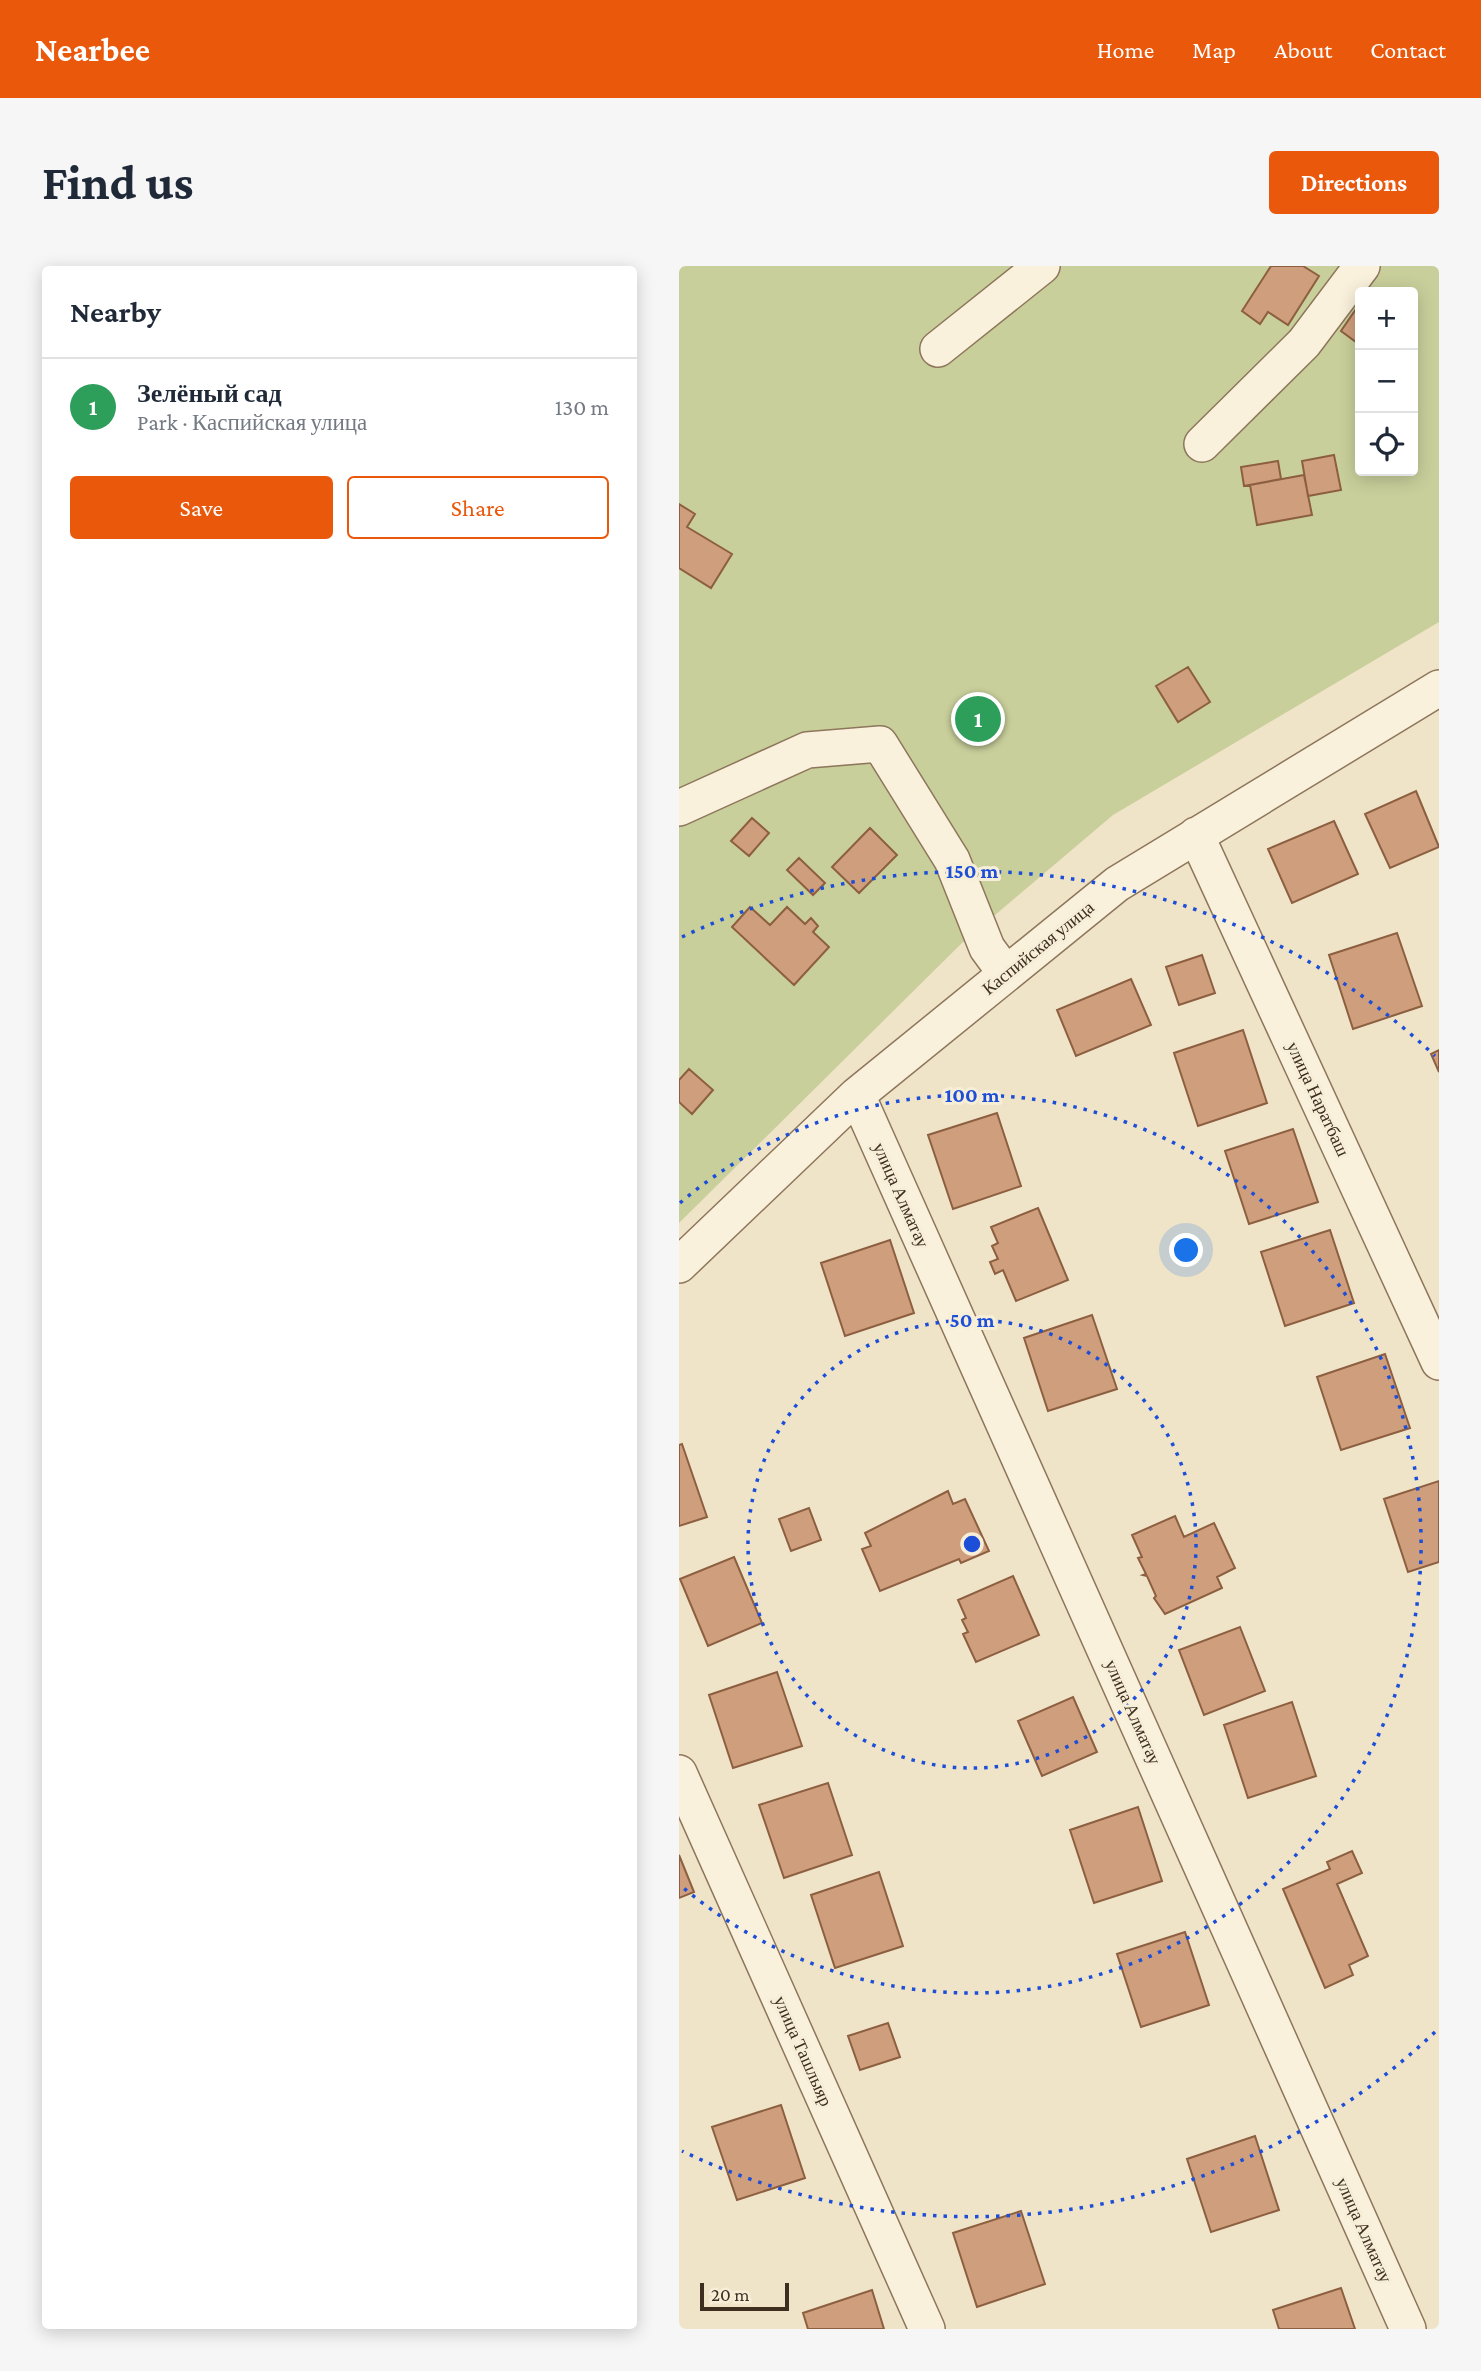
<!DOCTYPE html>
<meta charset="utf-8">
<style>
body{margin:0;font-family:"Crimson Pro",serif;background:#f6f6f7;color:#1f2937}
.controls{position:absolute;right:21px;top:21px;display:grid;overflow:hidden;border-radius:7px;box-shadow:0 4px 18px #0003}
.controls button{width:63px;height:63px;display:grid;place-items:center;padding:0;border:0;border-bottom:2px solid #e0e1e3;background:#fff;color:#1f2937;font:35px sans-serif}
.scale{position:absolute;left:21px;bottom:18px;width:89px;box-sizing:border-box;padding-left:7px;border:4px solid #3d2e20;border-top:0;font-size:19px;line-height:24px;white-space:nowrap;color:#3d2e20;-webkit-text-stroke:5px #f7eed8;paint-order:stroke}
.you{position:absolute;left:508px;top:985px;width:24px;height:24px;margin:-18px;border:5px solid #fff;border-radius:50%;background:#1a73e8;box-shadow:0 0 0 10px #1a73e833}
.badge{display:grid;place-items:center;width:46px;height:46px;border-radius:50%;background:#ea580c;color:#fff;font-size:23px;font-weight:700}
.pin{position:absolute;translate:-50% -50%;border:4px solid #fff;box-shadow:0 2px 7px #0006}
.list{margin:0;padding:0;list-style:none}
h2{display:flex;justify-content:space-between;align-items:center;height:91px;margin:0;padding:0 28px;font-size:30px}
h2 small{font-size:23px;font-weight:400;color:#747a83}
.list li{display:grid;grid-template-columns:46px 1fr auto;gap:21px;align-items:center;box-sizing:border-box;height:98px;padding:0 28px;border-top:2px solid #e0e1e3}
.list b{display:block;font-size:26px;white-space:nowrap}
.list p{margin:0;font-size:23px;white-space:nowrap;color:#747a83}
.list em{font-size:23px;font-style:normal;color:#747a83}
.actions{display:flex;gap:14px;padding:21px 28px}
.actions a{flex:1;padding:16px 0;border:2px solid #ea580c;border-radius:7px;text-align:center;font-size:24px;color:#ea580c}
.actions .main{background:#ea580c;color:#fff}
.icon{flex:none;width:38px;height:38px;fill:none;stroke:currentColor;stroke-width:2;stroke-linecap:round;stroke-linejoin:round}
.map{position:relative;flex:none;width:760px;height:2063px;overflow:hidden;border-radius:7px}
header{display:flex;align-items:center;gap:42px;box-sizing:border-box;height:98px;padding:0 35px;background:#ea580c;color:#fff}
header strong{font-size:33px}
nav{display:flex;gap:38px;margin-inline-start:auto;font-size:24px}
.intro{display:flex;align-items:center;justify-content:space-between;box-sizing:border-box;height:168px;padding:0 42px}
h1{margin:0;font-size:49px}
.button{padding:18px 32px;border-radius:7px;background:#ea580c;color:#fff;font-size:24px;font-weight:700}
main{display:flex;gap:42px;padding:0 42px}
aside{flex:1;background:#fff;border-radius:7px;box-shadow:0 4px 18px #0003}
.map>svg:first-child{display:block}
.green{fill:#c9cf9b;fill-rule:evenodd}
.building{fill:#cf9f7d;stroke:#8d5f41;stroke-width:2}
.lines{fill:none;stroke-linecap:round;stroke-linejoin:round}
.minor-casing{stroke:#8d765c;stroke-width:38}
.minor{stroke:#faf1dc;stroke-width:35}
.ring{fill:none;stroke:#1d4ed8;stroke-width:3.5;stroke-dasharray:3.5 7}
.labels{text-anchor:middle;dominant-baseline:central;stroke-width:6;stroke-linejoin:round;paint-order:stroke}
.street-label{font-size:18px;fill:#3d2e20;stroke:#f7eed8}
.centre{fill:#1d4ed8;stroke:#f7eed8;stroke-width:3.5}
.ring-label{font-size:21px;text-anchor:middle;font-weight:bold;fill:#1d4ed8;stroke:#f7eed8;stroke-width:6;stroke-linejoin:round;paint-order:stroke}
</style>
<header>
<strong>Nearbee</strong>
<nav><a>Home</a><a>Map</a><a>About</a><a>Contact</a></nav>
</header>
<div class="intro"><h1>Find us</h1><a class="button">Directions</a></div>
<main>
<aside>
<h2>Nearby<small></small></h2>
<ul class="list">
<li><span class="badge" style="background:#2e9e5b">1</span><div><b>Зелёный сад</b><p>Park · Каспийская улица</p></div><em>130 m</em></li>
</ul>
<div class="actions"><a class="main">Save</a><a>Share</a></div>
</aside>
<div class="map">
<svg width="760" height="2063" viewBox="0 0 760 2063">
<rect width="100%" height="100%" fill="#f0e4c8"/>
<path class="green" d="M0 0H760V356L434 549 283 677 0 957ZM681 26H734V205H681Z"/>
<path class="building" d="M592 0H624L640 10 609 59 589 46 581 58 563 45Z
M679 40 681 41V79L662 65Z
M655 189 662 224 629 230 623 195Z
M599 195 602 213 565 220 562 201Z
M625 209 633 249 578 259 571 219Z
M0 238 16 248 8 261 53 288 32 322 0 302Z
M509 401 531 436 499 456 477 420Z
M737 525 760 581 711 602 686 548Z
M73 552 90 567 70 590 52 575Z
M655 555 679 608 613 637 589 583Z
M191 562 218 589 180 627 153 601Z
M120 592 146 617 134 629 108 604Z
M71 641 91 659 108 641 126 658 132 652 139 660 134 666 150 681 115 719 53 661Z
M718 667 743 740 674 763 650 689Z
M523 689 536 727 500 739 487 701Z
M452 713 472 759 397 790 378 744Z
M564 764 588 837 519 860 495 787Z
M760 784V806L752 788Z
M10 803 34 824 13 848 0 836V814Z
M318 847 342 920 274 943 249 869Z
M614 863 639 936 570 958 546 885Z
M359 942 389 1014 337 1035 324 1004 316 1008 311 996 319 993 313 980 319 977 312 961Z
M651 964 675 1037 606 1060 582 986Z
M211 974 235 1047 166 1070 142 997Z
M413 1049 438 1123 369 1145 345 1072Z
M706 1088 731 1162 662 1184 638 1111Z
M3 1178 28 1251 0 1260V1179Z
M760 1215V1296L729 1306 705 1233Z
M269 1225 274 1238 286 1233 310 1285 282 1297 280 1293 201 1325 183 1283 192 1280 186 1267Z
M130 1242 142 1274 112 1285 100 1253Z
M496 1250 505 1271 535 1257 556 1302 538 1311 543 1322 486 1348 475 1332 477 1330 468 1310 464 1309 467 1308 459 1292 463 1291 453 1269Z
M55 1291 83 1357 29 1380 1 1313Z
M334 1310 360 1369 297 1396 284 1368 289 1366 283 1354 287 1352 279 1334Z
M561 1361 586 1425 525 1449 500 1384Z
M98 1406 123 1480 54 1502 30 1429Z
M394 1431 418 1486 363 1510 339 1455Z
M613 1436 637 1510 569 1532 545 1459Z
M149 1517 173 1589 105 1612 80 1539Z
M459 1541 483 1615 415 1637 391 1564Z
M673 1585 683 1607 658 1618 689 1690 670 1699 674 1709 646 1722 604 1623 651 1603 648 1596Z
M0 1589 15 1626 0 1632Z
M200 1606 224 1680 156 1702 132 1629Z
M506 1666 530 1739 462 1761 438 1688Z
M209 1757 221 1791 181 1804 169 1770Z
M102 1839 126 1912 58 1934 33 1861Z
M576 1870 600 1944 532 1966 508 1893Z
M342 1945 366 2018 298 2041 274 1967Z
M662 2022 676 2063H600L594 2044Z
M193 2024 205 2063H129L124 2047Z"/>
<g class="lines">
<g class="minor-casing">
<path id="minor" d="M259 83 363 0
M523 178 625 77 683 0
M0 542 128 484 201 478 273 594 308 682 327 708
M517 569 760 1096
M178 829 729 2063
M0 999 178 829 438 618 760 422
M0 1507 248 2063"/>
</g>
<use href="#minor" class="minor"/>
</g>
<g class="ring">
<circle cx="293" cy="1278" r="224"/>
<path d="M1 937A449 449 0 1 1 1 1619"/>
<path d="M756 1766A673 673 0 0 1 3 1885M3 671A673 673 0 0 1 756 790"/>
</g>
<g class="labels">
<g class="street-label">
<text transform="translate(359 682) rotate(-39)">Каспийская улица</text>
<text transform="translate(639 833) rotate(65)">улица Наратбаш</text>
<text transform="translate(222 929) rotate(66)">улица Алматау</text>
<text transform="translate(454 1446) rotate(66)">улица Алматау</text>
<text transform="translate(124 1785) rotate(66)">улица Ташлыяр</text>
<text transform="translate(685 1964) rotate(66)">улица Алматау</text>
</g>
</g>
<circle cx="293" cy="1278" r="10" class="centre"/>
<g class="ring-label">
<text x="293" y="612">150 m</text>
<text x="293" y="836">100 m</text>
<text x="293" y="1061">50 m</text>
</g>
</svg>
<div class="controls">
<button>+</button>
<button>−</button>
<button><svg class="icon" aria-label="locate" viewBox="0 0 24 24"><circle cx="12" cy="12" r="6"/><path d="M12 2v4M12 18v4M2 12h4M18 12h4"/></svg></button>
</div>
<div class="scale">20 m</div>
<div class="you"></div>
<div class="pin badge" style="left:299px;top:453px;background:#2e9e5b">1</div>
</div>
</main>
